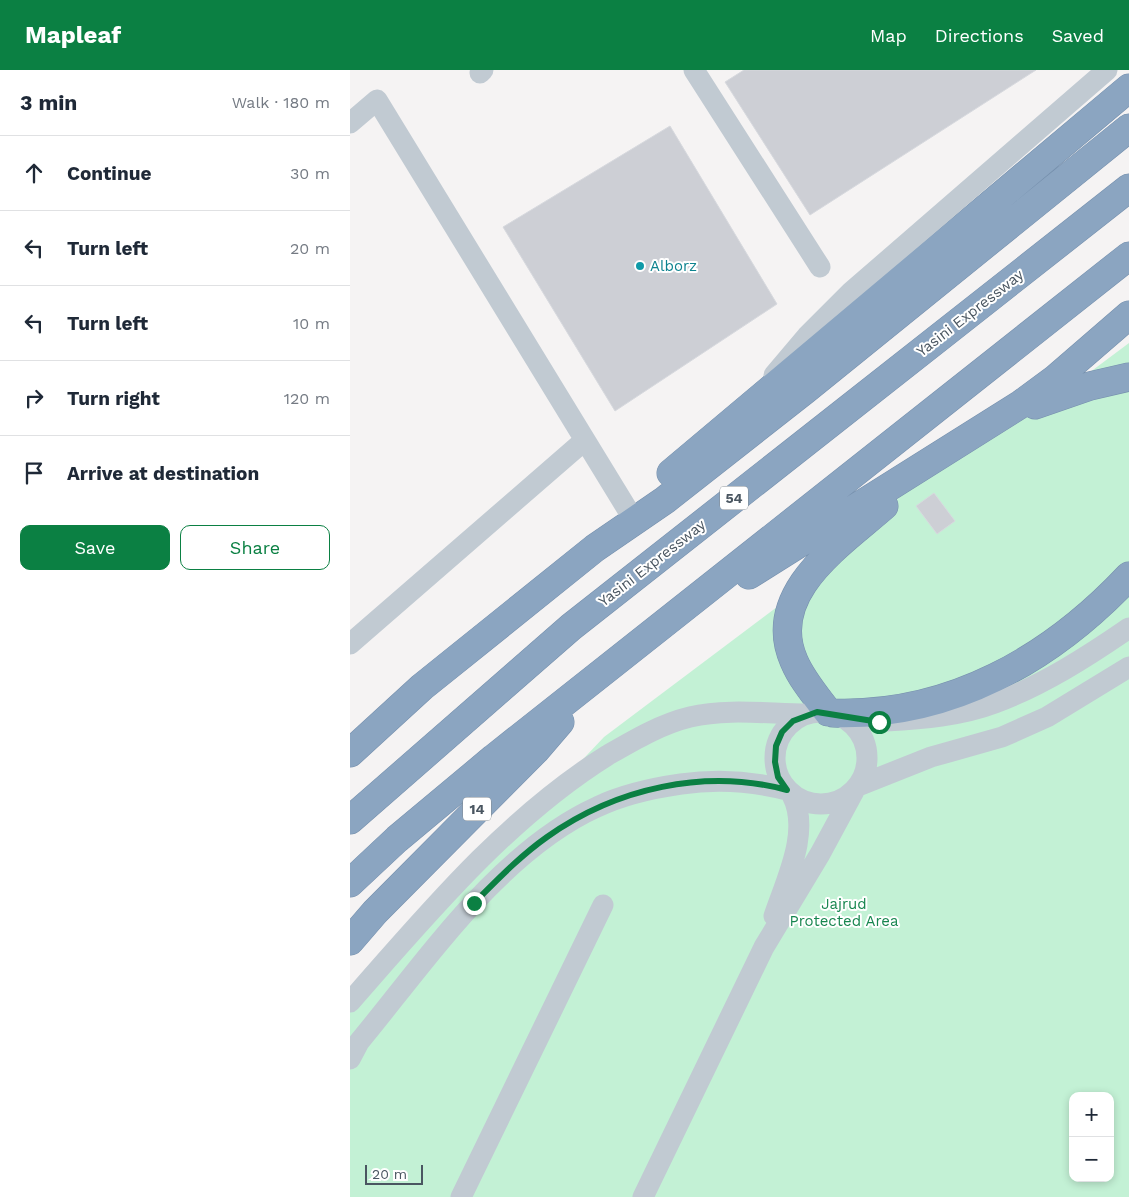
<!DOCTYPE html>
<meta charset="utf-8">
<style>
body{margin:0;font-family:"Work Sans",sans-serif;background:#f6f6f7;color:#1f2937}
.controls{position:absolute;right:15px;bottom:15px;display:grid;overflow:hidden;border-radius:10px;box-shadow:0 2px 8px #0003}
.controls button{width:45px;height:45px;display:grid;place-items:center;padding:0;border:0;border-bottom:1px solid #e0e1e3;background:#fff;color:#1f2937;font:25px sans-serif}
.scale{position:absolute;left:15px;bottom:12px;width:58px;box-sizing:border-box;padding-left:5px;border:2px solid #4a5661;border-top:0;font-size:14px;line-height:18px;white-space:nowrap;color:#4a5661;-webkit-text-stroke:4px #fff;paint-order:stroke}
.stop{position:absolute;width:15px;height:15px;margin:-11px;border:4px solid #0b8043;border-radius:50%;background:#fff}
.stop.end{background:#0b8043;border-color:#fff;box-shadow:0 1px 5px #0008}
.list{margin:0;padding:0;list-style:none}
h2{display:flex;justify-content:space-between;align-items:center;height:65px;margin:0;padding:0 20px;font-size:21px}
h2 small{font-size:16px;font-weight:400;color:#747a83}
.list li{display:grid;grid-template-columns:32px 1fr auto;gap:15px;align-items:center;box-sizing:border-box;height:75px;padding:0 20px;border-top:1px solid #e0e1e3}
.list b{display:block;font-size:19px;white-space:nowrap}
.list em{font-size:16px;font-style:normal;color:#747a83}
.actions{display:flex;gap:10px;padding:15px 20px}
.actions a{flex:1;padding:11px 0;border:1px solid #0b8043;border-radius:10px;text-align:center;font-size:18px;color:#0b8043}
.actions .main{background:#0b8043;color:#fff}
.icon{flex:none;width:28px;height:28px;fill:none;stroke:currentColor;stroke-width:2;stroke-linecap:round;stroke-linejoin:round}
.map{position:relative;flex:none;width:779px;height:1127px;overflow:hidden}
header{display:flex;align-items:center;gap:30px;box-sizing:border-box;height:70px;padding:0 25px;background:#0b8043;color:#fff}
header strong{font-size:24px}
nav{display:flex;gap:28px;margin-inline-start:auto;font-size:18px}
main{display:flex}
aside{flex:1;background:#fff}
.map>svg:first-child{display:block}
.green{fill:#c3f1d5;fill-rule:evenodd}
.building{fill:#cdcfd5;stroke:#d7d9de}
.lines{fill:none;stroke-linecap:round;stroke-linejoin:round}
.highway-casing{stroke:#7690ad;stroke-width:29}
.minor{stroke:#c1cad2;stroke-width:21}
.highway{stroke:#8ba5c1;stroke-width:28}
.route{stroke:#0b8043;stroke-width:6}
.culture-dot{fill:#0f9aa8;stroke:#fff;stroke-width:2}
.labels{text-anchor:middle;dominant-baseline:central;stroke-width:4;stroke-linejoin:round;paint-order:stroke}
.shield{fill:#fff;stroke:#808990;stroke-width:1}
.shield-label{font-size:14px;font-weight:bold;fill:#4a5661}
.culture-label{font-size:15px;fill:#0d838f;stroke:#fff;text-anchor:start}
.street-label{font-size:15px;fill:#4a5661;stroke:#fff}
.park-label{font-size:15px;fill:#17864f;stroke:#fff}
</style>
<header>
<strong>Mapleaf</strong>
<nav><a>Map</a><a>Directions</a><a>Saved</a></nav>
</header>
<main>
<aside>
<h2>3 min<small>Walk · 180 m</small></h2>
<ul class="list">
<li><svg class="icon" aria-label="ahead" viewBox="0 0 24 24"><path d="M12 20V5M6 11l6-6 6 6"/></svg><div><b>Continue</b></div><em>30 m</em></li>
<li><svg class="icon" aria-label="left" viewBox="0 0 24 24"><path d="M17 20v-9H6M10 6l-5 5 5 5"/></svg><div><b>Turn left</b></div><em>20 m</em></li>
<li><svg class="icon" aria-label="left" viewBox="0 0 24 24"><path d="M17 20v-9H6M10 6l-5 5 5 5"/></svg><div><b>Turn left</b></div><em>10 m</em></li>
<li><svg class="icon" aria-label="right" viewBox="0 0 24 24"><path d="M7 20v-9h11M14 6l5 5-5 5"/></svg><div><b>Turn right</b></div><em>120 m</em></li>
<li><svg class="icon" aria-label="arrive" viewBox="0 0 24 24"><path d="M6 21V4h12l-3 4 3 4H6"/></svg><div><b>Arrive at destination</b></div></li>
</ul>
<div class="actions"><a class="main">Save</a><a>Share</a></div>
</aside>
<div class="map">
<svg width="779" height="1127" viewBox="0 0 779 1127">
<rect width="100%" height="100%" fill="#f5f3f3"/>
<path class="green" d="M779 273V1127H0V936L254 667 511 474 528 450 554 422 662 354 684 344ZM723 1026H760V1108H723Z"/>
<path class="building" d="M394 0H686L460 145 375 12Z
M320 56 427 234 265 341 153 157Z
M584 423 605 451 587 464 566 436Z"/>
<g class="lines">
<g class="highway-casing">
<path id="highway" d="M685 335 740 316 779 307
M321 403 779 18
M399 505 671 334 705 309 779 245
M478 642C466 626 452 610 444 591 414 523 491 474 534 436
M483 643C600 647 701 589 779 506
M0 683 72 617 245 478 315 430 455 320 779 58
M0 750 221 557 779 118
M0 813 47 769 144 688 779 186
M0 871 25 842 186 680 210 652"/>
</g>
<path class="minor" d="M344 0 470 197
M130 3 133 0
M0 53 27 30 279 442
M424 305 457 266 501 222 757 0
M0 574 235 370
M425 688a46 46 0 1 1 92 0a46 46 0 1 1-92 0Z
M536 651C572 649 611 646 645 633 693 615 737 587 779 558
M508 716 581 687 652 667 697 647 779 597
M424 846C436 810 461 761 442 725
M0 932C78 843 157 748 258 685 284 670 311 654 340 647 378 638 419 644 457 644
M0 989 9 972C76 891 150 781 247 737 274 724 303 718 331 714 367 709 402 711 437 720
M111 1127 253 835
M293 1127 414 877 470 784 504 721"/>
<use href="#highway" class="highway"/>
</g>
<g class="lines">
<path class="route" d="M124 833C147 810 170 786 197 767 266 718 355 698 437 720L428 707 425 692 426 676 432 662 443 651 467 642 529 652"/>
</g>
<circle class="culture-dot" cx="290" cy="196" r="5"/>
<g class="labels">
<g class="shield">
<rect x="370" y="416.5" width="28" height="23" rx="4"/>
<rect x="113" y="727.5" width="28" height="23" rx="4"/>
</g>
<g class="shield-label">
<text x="384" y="428">54</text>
<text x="127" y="739">14</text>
</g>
<g class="culture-label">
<text x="300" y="196">Alborz</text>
</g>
<g class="street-label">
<text transform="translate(620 243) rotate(-38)">Yasini Expressway</text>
<text transform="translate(302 493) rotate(-38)">Yasini Expressway</text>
</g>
<g class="park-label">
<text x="494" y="834">Jajrud<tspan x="494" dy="17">Protected Area</tspan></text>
</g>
</g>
</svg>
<div class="controls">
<button>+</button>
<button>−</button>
</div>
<div class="scale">20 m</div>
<div class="stop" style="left:529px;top:652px"></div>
<div class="stop end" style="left:124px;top:833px"></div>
</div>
</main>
